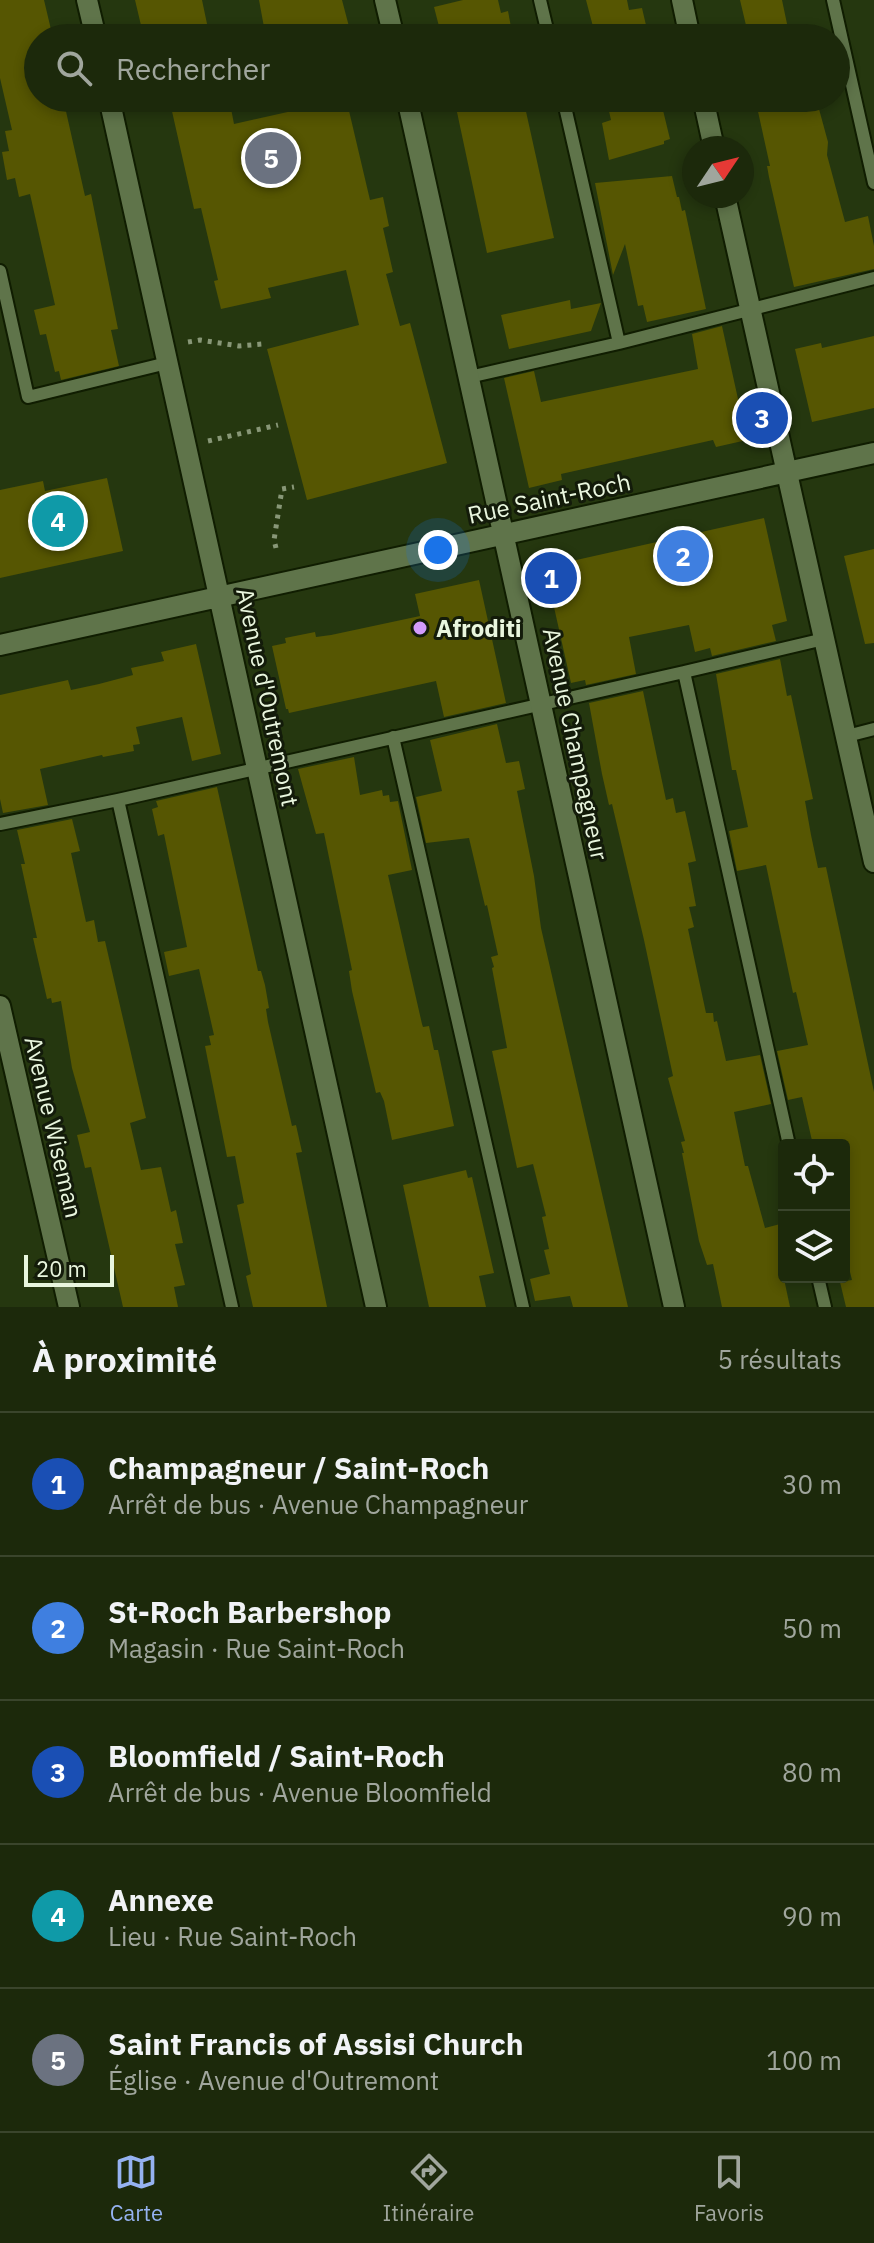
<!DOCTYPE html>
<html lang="fr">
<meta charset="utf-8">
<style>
body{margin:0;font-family:"IBM Plex Sans",sans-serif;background:#293519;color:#f1f3f6}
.controls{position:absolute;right:24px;bottom:24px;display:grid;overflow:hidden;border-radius:8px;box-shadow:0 4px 12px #0003}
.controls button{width:72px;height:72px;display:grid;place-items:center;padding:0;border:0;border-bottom:2px solid #3a452c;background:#1c290b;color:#f1f3f6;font:40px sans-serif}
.compass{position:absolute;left:682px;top:136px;width:72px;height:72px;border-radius:50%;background:#1c290b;box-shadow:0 4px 12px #0003;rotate:55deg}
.scale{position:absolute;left:24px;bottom:20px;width:90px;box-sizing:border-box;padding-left:8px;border:4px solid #e9f6de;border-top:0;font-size:22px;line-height:28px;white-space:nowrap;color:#e9f6de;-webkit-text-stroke:6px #131b0a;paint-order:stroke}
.you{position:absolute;left:438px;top:550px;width:28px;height:28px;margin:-20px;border:6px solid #fff;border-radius:50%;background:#1a73e8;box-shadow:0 0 0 12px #1a73e833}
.badge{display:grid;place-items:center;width:52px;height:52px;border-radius:50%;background:#95b2f1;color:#fff;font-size:26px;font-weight:700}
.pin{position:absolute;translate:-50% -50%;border:4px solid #fff;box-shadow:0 2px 8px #0006}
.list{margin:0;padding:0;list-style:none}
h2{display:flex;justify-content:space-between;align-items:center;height:104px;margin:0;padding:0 32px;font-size:34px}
h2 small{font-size:26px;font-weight:400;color:#a0a69d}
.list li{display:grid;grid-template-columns:52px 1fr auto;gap:24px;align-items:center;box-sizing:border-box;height:144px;padding:0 32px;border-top:2px solid #3a452c}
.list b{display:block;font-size:30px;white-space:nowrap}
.list p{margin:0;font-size:26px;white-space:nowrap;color:#a0a69d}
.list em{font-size:26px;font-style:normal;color:#a0a69d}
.icon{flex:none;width:44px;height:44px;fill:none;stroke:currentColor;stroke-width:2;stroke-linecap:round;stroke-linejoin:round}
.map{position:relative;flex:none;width:874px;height:1307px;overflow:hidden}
.search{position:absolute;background:#1c290b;box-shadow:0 4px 12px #0003;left:24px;right:24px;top:24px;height:88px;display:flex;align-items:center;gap:20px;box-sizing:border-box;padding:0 28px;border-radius:44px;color:#a0a69d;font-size:30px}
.sheet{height:824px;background:#1c290b}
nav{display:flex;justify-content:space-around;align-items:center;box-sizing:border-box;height:112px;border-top:2px solid #3a452c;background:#1c290b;font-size:22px;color:#a0a69d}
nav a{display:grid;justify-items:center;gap:4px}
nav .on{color:#95b2f1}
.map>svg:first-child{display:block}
.building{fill:#565602}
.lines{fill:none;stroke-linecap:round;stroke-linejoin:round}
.lane-casing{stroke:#101d01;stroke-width:16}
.street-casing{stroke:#101d01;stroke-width:24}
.path{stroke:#889777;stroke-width:5;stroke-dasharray:4 6;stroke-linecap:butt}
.lane{stroke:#5f744a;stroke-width:12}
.street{stroke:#5f744a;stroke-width:20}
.poi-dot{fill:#d39cfc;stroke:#131b0a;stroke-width:3}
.labels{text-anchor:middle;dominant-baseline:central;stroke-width:6;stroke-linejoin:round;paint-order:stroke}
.street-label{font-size:24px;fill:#e9f6de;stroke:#131b0a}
.poi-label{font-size:24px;font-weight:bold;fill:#e9f6de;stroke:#131b0a;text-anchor:start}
</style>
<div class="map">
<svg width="874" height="1307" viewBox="0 0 874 1307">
<rect width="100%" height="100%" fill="#25370f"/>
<path class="building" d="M0 0H44L53 38H38V98H63L85 196 91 194 118 329 111 330 119 366 61 380 59 371 55 372 46 334 40 335 34 310 55 305 30 194 19 197 15 178 7 180 2 152 9 151 5 131 12 130 0 78Z
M135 0H202L210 38H144Z
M259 0H342L352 38H266Z
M463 0H498L501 13 508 11 513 38H442L434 7Z
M586 0H627L629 10 642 8 649 38H596Z
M740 0H782L790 38H749Z
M169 98H229L234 124 310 107 307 98H346L370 200 383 197 389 226 383 228 393 272 386 274 400 326 410 323 447 463 307 500 267 349 359 325 346 270 268 288 271 298 221 309 214 281 218 280 201 208 194 209Z
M454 98H523L554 238 487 253Z
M606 98H660L670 139 664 141V144L609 160 602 123 611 120Z
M755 98H814L816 109H819L828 142 827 155 845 222 868 216 874 246V269L794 287 769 177 767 166H770Z
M672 176 677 197H679L682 211 685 210 706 309 647 322 643 305 638 306 625 244 613 275 595 183Z
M570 300 571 309 601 303 591 331 509 349 501 315Z
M722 326 747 440 716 447 713 440 561 474 562 480 529 488 504 378 534 371 541 402 698 369 692 334Z
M874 336V408L812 422 795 349 821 343 822 348Z
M107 478 123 551 0 578V490L43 481 45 491Z
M764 518 787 621 772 625 776 641 712 656 710 648 695 652 689 625 629 637 636 674 586 685 585 680 571 683 545 567Z
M874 549V643L865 644 844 556Z
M479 580 506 703 444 717 436 681 289 713 288 709H286L272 646 286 643 285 638 315 632 316 637 331 635 420 616 415 594Z
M196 644 221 754 192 761 182 717 136 727 140 744 133 745 134 751 103 757 102 755 40 769 48 805 3 813 0 799V695L68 680 71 690 99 684 133 675 131 668 164 661 161 652Z
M780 659 787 696 791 695 813 799 805 801 811 835 818 868 826 867 874 1092V1307H846L840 1282 852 1280 844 1248V1145H813L802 1097 788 1100 777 1051 808 1045 796 992 793 993 766 865 737 871 729 831 748 827 736 770H732L716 674Z
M643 691 666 800 673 798 676 813 685 811 696 861 688 863 696 906 689 907 694 927 688 929 706 1013H713L714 1022 717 1021 726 1061 760 1055 771 1104 734 1112 745 1166H748L765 1228 784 1223V1260H780L790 1307H722L713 1264 707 1265 699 1241 682 1153H684L681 1142 685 1141 668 1078 673 1076 644 940 612 804 609 805 602 774 589 703Z
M497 724 506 763 519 761 525 789 517 791 534 876 541 928 628 1307H573L570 1296 535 1301 530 1279 550 1274 544 1250 549 1249 542 1217 546 1216 533 1164 517 1168 492 1051 507 1048 492 968 494 967 491 957 498 955 487 905 485 906 469 838 426 843 416 797 442 791 430 740Z
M354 757 360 795 382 790 383 796 389 795 390 802 398 801 412 870 388 875 422 1024 423 1027 429 1026 434 1050H438L454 1126 392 1140 384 1101 380 1092 376 1093 352 991 349 971 352 970 324 833 316 834 298 769Z
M217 787 258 971H261L265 985 269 1008 266 1009 268 1022 292 1126 296 1125 302 1152 296 1153 327 1307H253L246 1276 251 1274 237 1205 244 1203 235 1156 227 1157 205 1046 211 1045 209 1036 214 1035 199 969 169 976 164 952 187 947 164 834 158 836 152 809 158 807 156 801Z
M72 819 80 851 71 853 86 922 94 920 98 942 105 941 146 1118 130 1123 141 1170 161 1167 171 1212 176 1210 183 1243 175 1244 185 1285 174 1287 178 1307H123L91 1167 85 1168 77 1135 90 1132 72 1068 61 1001 52 1003 51 998 47 999 33 938H37L21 864H25L17 830Z
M466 1170 468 1178 472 1177 494 1273 479 1276 486 1307H429L403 1185Z"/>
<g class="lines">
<g class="lane-casing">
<path id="lane" d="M540 0 549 38
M833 0 874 183
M563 98 619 343
M0 271 28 397 167 363
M469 377 619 343 874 278
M684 672 824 639
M847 736 874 729
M393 737 523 1307
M118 800 232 1307
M0 824 118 800 684 672 789 1145
M818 1277 825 1307"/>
</g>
<g class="street-casing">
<path id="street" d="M87 0 96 38
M385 0 394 38
M682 0 690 38
M109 98 376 1307
M407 98 674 1307
M703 98 714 148
M725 196 874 862
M0 645 874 453
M0 1006 69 1307"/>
</g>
<path class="path" d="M188 342 200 340 239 346 262 344
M208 441 278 425
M276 548 274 540 282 489 294 487"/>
<use href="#lane" class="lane"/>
<use href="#street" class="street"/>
</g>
<circle class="poi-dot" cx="420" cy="628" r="8"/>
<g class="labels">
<g class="street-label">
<text transform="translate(549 498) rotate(-12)">Rue Saint-Roch</text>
<text transform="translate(268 697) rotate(78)">Avenue d'Outremont</text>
<text transform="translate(576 744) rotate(78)">Avenue Champagneur</text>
<text transform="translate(54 1127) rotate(77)">Avenue Wiseman</text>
</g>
<g class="poi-label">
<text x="436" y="628">Afroditi</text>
</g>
</g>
</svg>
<div class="controls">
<button><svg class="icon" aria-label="locate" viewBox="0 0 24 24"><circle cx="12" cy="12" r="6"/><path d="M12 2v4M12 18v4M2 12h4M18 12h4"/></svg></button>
<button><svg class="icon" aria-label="layers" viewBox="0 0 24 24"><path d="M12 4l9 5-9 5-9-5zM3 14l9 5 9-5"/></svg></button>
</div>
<svg class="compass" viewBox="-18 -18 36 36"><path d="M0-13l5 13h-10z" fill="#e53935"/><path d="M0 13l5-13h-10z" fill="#a0a69d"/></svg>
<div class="scale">20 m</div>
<div class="you"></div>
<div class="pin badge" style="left:551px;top:578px;background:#1a4fb4">1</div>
<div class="pin badge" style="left:683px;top:556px;background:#3f7fe0">2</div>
<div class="pin badge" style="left:762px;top:418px;background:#1a4fb4">3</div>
<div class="pin badge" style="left:58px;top:521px;background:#0f9aa8">4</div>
<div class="pin badge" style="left:271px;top:158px;background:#6b7280">5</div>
<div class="search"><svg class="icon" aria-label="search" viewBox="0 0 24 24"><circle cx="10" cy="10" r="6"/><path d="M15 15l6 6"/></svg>Rechercher</div>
</div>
<section class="sheet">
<h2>À proximité<small>5 résultats</small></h2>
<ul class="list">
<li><span class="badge" style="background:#1a4fb4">1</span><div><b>Champagneur / Saint-Roch</b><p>Arrêt de bus · Avenue Champagneur</p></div><em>30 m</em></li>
<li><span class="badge" style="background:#3f7fe0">2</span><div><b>St-Roch Barbershop</b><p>Magasin · Rue Saint-Roch</p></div><em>50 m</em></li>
<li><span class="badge" style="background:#1a4fb4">3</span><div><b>Bloomfield / Saint-Roch</b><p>Arrêt de bus · Avenue Bloomfield</p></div><em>80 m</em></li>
<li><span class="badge" style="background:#0f9aa8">4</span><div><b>Annexe</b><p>Lieu · Rue Saint-Roch</p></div><em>90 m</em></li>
<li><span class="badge" style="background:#6b7280">5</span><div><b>Saint Francis of Assisi Church</b><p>Église · Avenue d'Outremont</p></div><em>100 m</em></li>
</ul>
</section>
<nav>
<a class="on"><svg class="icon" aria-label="map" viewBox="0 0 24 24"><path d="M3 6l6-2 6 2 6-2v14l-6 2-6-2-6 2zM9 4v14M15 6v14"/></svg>Carte</a>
<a><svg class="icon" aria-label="directions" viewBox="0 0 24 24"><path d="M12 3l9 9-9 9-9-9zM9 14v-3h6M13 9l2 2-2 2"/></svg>Itinéraire</a>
<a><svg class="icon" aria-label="saved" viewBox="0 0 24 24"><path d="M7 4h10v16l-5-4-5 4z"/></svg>Favoris</a>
</nav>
